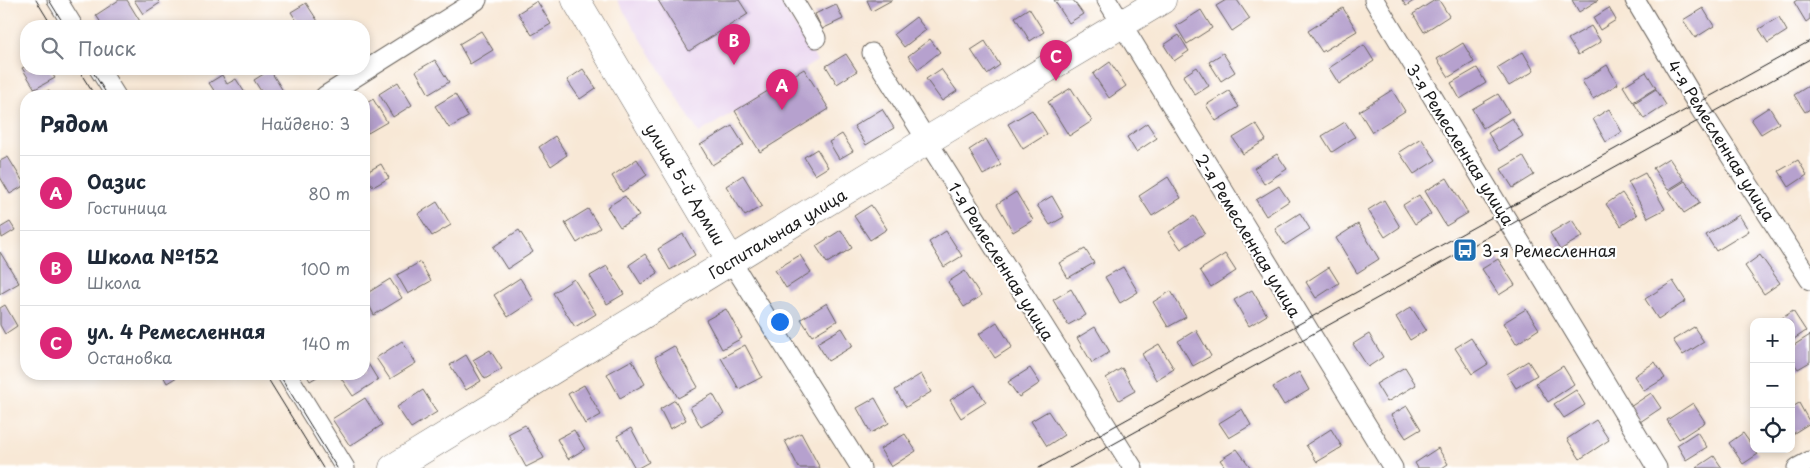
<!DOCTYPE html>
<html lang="ru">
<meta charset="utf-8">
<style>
body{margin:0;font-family:"Playpen Sans",sans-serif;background:#f6f6f7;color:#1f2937}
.controls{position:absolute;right:15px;bottom:15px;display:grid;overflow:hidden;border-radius:10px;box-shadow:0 2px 8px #0003}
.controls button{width:45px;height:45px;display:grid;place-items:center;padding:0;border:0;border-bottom:1px solid #e0e1e3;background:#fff;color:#1f2937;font:25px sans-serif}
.you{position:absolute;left:779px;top:321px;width:18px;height:18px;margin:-12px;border:4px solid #fff;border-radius:50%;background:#1a73e8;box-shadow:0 0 0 8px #1a73e833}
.badge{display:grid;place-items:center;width:32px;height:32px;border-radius:50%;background:#db2777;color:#fff;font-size:16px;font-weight:700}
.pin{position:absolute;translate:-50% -41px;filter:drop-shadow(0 1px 2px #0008)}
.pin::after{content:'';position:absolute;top:26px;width:18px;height:15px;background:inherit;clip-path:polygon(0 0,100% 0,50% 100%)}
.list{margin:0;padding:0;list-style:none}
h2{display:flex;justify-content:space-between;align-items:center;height:65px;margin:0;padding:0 20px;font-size:21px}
h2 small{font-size:16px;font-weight:400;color:#747a83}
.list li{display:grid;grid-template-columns:32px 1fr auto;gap:15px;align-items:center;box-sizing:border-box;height:75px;padding:0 20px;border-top:1px solid #e0e1e3}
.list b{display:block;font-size:19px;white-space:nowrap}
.list p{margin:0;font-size:16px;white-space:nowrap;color:#747a83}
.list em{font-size:16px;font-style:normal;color:#747a83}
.icon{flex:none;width:28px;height:28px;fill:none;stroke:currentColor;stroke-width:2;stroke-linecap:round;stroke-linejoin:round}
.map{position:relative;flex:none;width:1810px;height:468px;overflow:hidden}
.search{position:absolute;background:#fff;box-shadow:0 2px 8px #0003;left:20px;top:20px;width:350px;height:55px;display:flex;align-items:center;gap:12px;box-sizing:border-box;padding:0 18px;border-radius:20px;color:#747a83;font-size:19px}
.panel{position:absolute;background:#fff;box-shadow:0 2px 8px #0003;left:20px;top:90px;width:350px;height:290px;border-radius:20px}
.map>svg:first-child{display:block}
.built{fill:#e8d2ee}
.building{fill:#b6a1ce}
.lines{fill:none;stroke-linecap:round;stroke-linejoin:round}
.street-casing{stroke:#69635d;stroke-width:21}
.secondary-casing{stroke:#69635d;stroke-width:29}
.street{stroke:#fff;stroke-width:19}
.secondary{stroke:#fff;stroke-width:28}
.tram{stroke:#1c1c1c;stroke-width:1}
.labels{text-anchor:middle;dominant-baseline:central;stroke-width:4.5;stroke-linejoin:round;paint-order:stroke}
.street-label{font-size:16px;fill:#1c1c1c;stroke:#fff}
.poi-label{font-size:16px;fill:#1c1c1c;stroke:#fff;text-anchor:start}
</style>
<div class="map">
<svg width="1810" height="468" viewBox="0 0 1810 468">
<rect width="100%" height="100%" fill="#fff"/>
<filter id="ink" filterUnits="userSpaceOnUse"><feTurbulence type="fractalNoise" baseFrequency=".02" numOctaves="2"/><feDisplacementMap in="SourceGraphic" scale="10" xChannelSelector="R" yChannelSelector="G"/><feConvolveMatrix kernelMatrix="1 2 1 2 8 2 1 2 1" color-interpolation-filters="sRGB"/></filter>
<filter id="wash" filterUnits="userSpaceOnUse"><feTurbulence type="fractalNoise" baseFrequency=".0096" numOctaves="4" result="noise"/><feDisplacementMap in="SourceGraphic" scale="20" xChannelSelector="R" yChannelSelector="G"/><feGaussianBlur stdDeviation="1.12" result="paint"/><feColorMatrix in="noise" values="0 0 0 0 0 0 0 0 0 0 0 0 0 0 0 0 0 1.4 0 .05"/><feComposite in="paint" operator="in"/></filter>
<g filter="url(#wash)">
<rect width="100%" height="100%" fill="#f8e8d6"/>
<path class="built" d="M617 0H779L817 61 699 133Z"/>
<g id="blocks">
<path class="building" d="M119 0H127L141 23 135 26H103L96 15Z
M134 0H157L160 3 143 14Z
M658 0H739L748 14 689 51Z
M867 0H892L872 11Z
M1054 0H1073L1083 14 1069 23Z
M1226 0H1237L1250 19 1232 31 1216 6Z
M1402 0H1415L1406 6Z
M1435 0H1439L1449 16 1424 32 1413 14Z
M1572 0H1598L1579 12Z
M1797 0H1810V19L1806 22 1794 2Z
M537 1 551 24 532 35 518 13Z
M306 3 321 26H300L291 12Z
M836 4 843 19 822 29 815 14Z
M1029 8 1044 32 1030 41 1015 17Z
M1343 8 1357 31 1322 52 1308 31Z
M1609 8 1616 20 1600 30 1593 18Z
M1703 8 1714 26 1695 38 1683 20Z
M1201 10 1212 28 1187 44 1176 26Z
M916 17 926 30 904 47 894 34Z
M1779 17 1787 31 1768 43 1759 29Z
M253 20 257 26H242Z
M1591 26 1601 42 1578 55 1568 39Z
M481 31 493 50 470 64 459 44Z
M1179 35 1189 51 1174 61 1164 45Z
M930 39 940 52 918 69 908 56Z
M985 41 1000 65 987 74 971 50Z
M1463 43 1474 62 1449 77 1437 59Z
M1364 45 1374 61 1339 84 1329 68Z
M1523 52 1534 71 1509 86 1497 68Z
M1223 53 1235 72 1221 81 1209 62Z
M846 54 857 71 837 84 826 66Z
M435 60 449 82 429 94 416 71Z
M1110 62 1126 86 1109 98 1093 74Z
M1607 65 1618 84 1593 99 1582 81Z
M26 66V69H49L55 78 35 89 22 68Z
M1197 67 1209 86 1195 95 1183 76Z
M1477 68 1486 83 1460 99 1451 83Z
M583 69 596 88 580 99 567 80Z
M804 69 829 109 760 152 735 111Z
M941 69 957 91 942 101 926 79Z
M270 70 285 94 282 96H264L254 80Z
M1646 72 1656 88 1633 102 1623 86Z
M222 75 227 84 236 79 247 96H207L215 92 209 83Z
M398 82 412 105 393 117 379 94Z
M1810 85V109L1805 112 1794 95Z
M1071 88 1092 121 1069 136 1048 102Z
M1656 89 1666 105 1644 119 1634 103Z
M49 90 53 96H38Z
M1392 90 1405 111 1372 132 1359 111Z
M1229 91 1239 107 1216 121 1206 105Z
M455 94 468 117 449 128 435 106Z
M1498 94 1509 112 1483 128 1472 109Z
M373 99 387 122 368 133 364 127V105Z
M1769 107 1779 123 1761 134 1751 119Z
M882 109 894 128 866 145 854 126Z
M1609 109 1622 132 1606 142 1593 119Z
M1032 110 1047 134 1023 149 1008 124Z
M1512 118 1523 136 1499 151 1488 133Z
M1345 122 1355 137 1332 152 1322 136Z
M1147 123 1157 138 1136 152 1127 137Z
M1256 124 1266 140 1243 154 1233 138Z
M732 126 744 145 712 165 700 145Z
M842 134 853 151 839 159 829 142Z
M555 136 567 155 551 166 539 147Z
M1421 138 1436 160 1414 174 1399 152Z
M986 139 1001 165 983 175 969 150Z
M817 149 828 167 815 175 804 157Z
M1277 154 1287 169 1264 184 1254 168Z
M1523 156 1534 175 1513 188 1501 169Z
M8 157 25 185 10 194 0 177V161Z
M1669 158 1684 180 1668 190 1653 168Z
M637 159 647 175 622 192 612 176Z
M1798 160 1807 175 1789 187 1779 171Z
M381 164 389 178 373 187 365 173Z
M1645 173 1665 209 1648 218 1628 182Z
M743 175 762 206 745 216 726 186Z
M1168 177 1181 198 1152 216 1139 196Z
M1447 178 1468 213 1446 226 1425 191Z
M1685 181 1700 203 1684 213 1669 191Z
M1279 186 1289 201 1266 216 1256 200Z
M1016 192 1033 220 1013 232 997 204Z
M1622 193 1637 215 1621 226 1606 204Z
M1419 195 1431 214 1415 224 1403 205Z
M625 196 639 216 620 227 607 207Z
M1052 196 1064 217 1050 225 1037 205Z
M1384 200 1400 227 1385 237 1368 210Z
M437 202 451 225 432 236 418 214Z
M871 205 887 229 870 240 854 216Z
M588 209 600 228 577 243 565 223Z
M1300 213 1310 229 1285 245 1275 229Z
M1739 215 1749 231 1716 251 1706 235Z
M1194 216 1205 233 1181 249 1169 232Z
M1572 220 1583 236 1560 250 1550 233Z
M10 222 15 230 2 238 0 228Z
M1358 224 1379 259 1357 273 1336 238Z
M519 230 533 252 507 269 493 247Z
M841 230 852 248 827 263 816 246Z
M946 231 962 256 944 267 929 242Z
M683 234 695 255 670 270 658 249Z
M1085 249 1094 263 1068 278 1059 263Z
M0 252 19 283 0 294Z
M645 254 658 273 641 284 629 265Z
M1225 254 1236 271 1211 287 1200 270Z
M800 255 811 272 786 288 775 270Z
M1760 255 1780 283 1764 294 1745 266Z
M1498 259 1515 285 1499 295 1482 269Z
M420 262 431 281 408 294 397 275Z
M607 266 624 294 607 304 590 276Z
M1123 267 1138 292 1120 303 1105 277Z
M1329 267 1339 283 1316 298 1306 282Z
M965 271 981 296 964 307 948 282Z
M520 278 534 300 508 317 494 295Z
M390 279 402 298 374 315 364 295Z
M574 279 596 314 575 327 553 293Z
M1673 281 1686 301 1658 319 1645 299Z
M1071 289 1086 315 1068 325 1053 300Z
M1252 290 1267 315 1249 326 1234 300Z
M1171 291 1186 317 1168 327 1153 302Z
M827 303 837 321 812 336 801 319Z
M5 305 17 326 5 334 0 325V308Z
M1411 307 1426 330 1410 340 1396 317Z
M726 309 742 338 722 349 706 320Z
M1526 309 1539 329 1516 344 1503 323Z
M1793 311 1806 331 1791 341V322H1776Z
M997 322 1012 347 995 358 979 334Z
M1095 327 1110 352 1092 363 1077 338Z
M1694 327 1704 342 1683 355 1673 340Z
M842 328 853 346 828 361 817 343Z
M1196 330 1211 356 1193 366 1178 341Z
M1369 334 1383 357 1368 367 1353 344Z
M1810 335V362L1798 369 1791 359V347Z
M1471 338 1488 364 1472 374 1455 348Z
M402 341 416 363 390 379 376 358Z
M1159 344 1174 369 1156 380 1142 354Z
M745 345 762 377 739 389 721 358Z
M674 346 698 387 678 398 655 357Z
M490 350 502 369 485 379 473 360Z
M466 355 481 381 466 390 450 365Z
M632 360 645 384 620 398 607 374Z
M1528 361 1537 375 1516 388 1507 374Z
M367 362 378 380 353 396 341 378 349 374H364V364Z
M1655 362 1665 378 1644 391 1634 376Z
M1563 366 1574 384 1548 402 1536 383Z
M1405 367 1416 385 1387 402 1376 384Z
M1030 368 1040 383 1019 397 1008 382Z
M1122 368 1135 391 1119 400 1106 378Z
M1299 372 1309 390 1284 405 1273 387Z
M162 374H182L167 383Z
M306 374H322L310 381Z
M921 374 931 392 906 407 895 390Z
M584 385 601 415 585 424 568 394Z
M975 385 986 402 961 418 950 400Z
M423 390 437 412 411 428 397 407Z
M1576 390 1585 405 1564 418 1554 404Z
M1651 393 1661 408 1640 422 1630 407Z
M713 394 724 414 701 427 690 407Z
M365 398 382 425 350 446 332 419Z
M875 398 889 423 871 433 857 408Z
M675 400 686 420 670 429 660 409Z
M1693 403 1705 422 1679 439 1667 420Z
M1799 403 1810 423 1791 435V408Z
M1407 406 1421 429 1406 438 1391 415Z
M1242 409 1251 425 1229 438 1219 423Z
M1048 411 1064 435 1047 446 1031 421Z
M1596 420 1609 440 1580 459 1567 439Z
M525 425 544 458 526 467 508 434Z
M631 428 649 462 638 468H635L617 436Z
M1331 429 1342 447 1317 462 1306 445Z
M574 430 585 449 568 459 557 439Z
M1697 432 1707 447 1686 460 1677 445Z
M801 433 820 468H799L785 441Z
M1743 433 1758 454 1743 464 1729 443Z
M905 434 916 451 891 467 880 449Z
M1438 448 1448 464 1442 468H1418L1415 463Z
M1237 449 1251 468H1226L1220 460Z
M1714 456 1722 468H1696Z"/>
</g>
</g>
<g filter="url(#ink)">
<use href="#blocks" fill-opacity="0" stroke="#69635d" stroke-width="1"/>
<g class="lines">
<g class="street-casing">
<path id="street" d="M57 0 73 26
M793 0 816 38
M1107 0 1393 468
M1374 0 1657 468
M1635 0 1697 104 1810 280
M872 53 1133 468
M99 69 116 96
M325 96 477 0
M731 261 861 468
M287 374 345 468
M1797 468 1810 461"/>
</g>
<g class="secondary-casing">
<path id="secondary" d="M576 0 731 261
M393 468 928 140 1162 0"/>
</g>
<use href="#street" class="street"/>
<use href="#secondary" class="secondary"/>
<path class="tram" d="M36 0 52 26
M49 0 65 26
M78 69 95 96
M91 69 108 96
M265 374 323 468
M279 374 337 468
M1039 468 1810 41
M1070 468 1810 59"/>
</g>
</g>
<defs>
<g id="bus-square" transform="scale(1.25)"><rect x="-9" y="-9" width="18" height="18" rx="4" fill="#1f6fb2" stroke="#fff"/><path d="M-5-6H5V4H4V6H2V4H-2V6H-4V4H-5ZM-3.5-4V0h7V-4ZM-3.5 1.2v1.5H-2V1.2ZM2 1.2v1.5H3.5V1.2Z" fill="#fff"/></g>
</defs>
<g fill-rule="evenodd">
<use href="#bus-square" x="1465" y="250"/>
</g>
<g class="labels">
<g class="street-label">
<text transform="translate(1722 140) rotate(58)">4-я Ремесленная улица</text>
<text transform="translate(1461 144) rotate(58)">3-я Ремесленная улица</text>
<text transform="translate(686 184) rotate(59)">улица 5-й Армии</text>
<text transform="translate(777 233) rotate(-31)">Госпитальная улица</text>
<text transform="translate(1249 235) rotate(59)">2-я Ремесленная улица</text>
<text transform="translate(1002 261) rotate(58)">1-я Ремесленная улица</text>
</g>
<g class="poi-label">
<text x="1482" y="250">3-я Ремесленная</text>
</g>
</g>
</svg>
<div class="controls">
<button>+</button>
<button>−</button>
<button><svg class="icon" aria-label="locate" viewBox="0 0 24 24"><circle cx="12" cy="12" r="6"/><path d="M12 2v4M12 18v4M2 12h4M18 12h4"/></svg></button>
</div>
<div class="you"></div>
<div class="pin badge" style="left:782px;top:110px">A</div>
<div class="pin badge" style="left:734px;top:65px">B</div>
<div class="pin badge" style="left:1056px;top:81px">C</div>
<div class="search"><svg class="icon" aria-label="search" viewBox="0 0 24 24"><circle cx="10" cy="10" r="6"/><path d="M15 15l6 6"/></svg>Поиск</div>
<section class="panel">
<h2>Рядом<small>Найдено: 3</small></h2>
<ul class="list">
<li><span class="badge">A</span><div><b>Оазис</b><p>Гостиница</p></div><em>80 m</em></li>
<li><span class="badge">B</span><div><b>Школа №152</b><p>Школа</p></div><em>100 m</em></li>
<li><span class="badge">C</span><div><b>ул. 4 Ремесленная</b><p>Остановка</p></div><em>140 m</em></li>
</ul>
</section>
</div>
